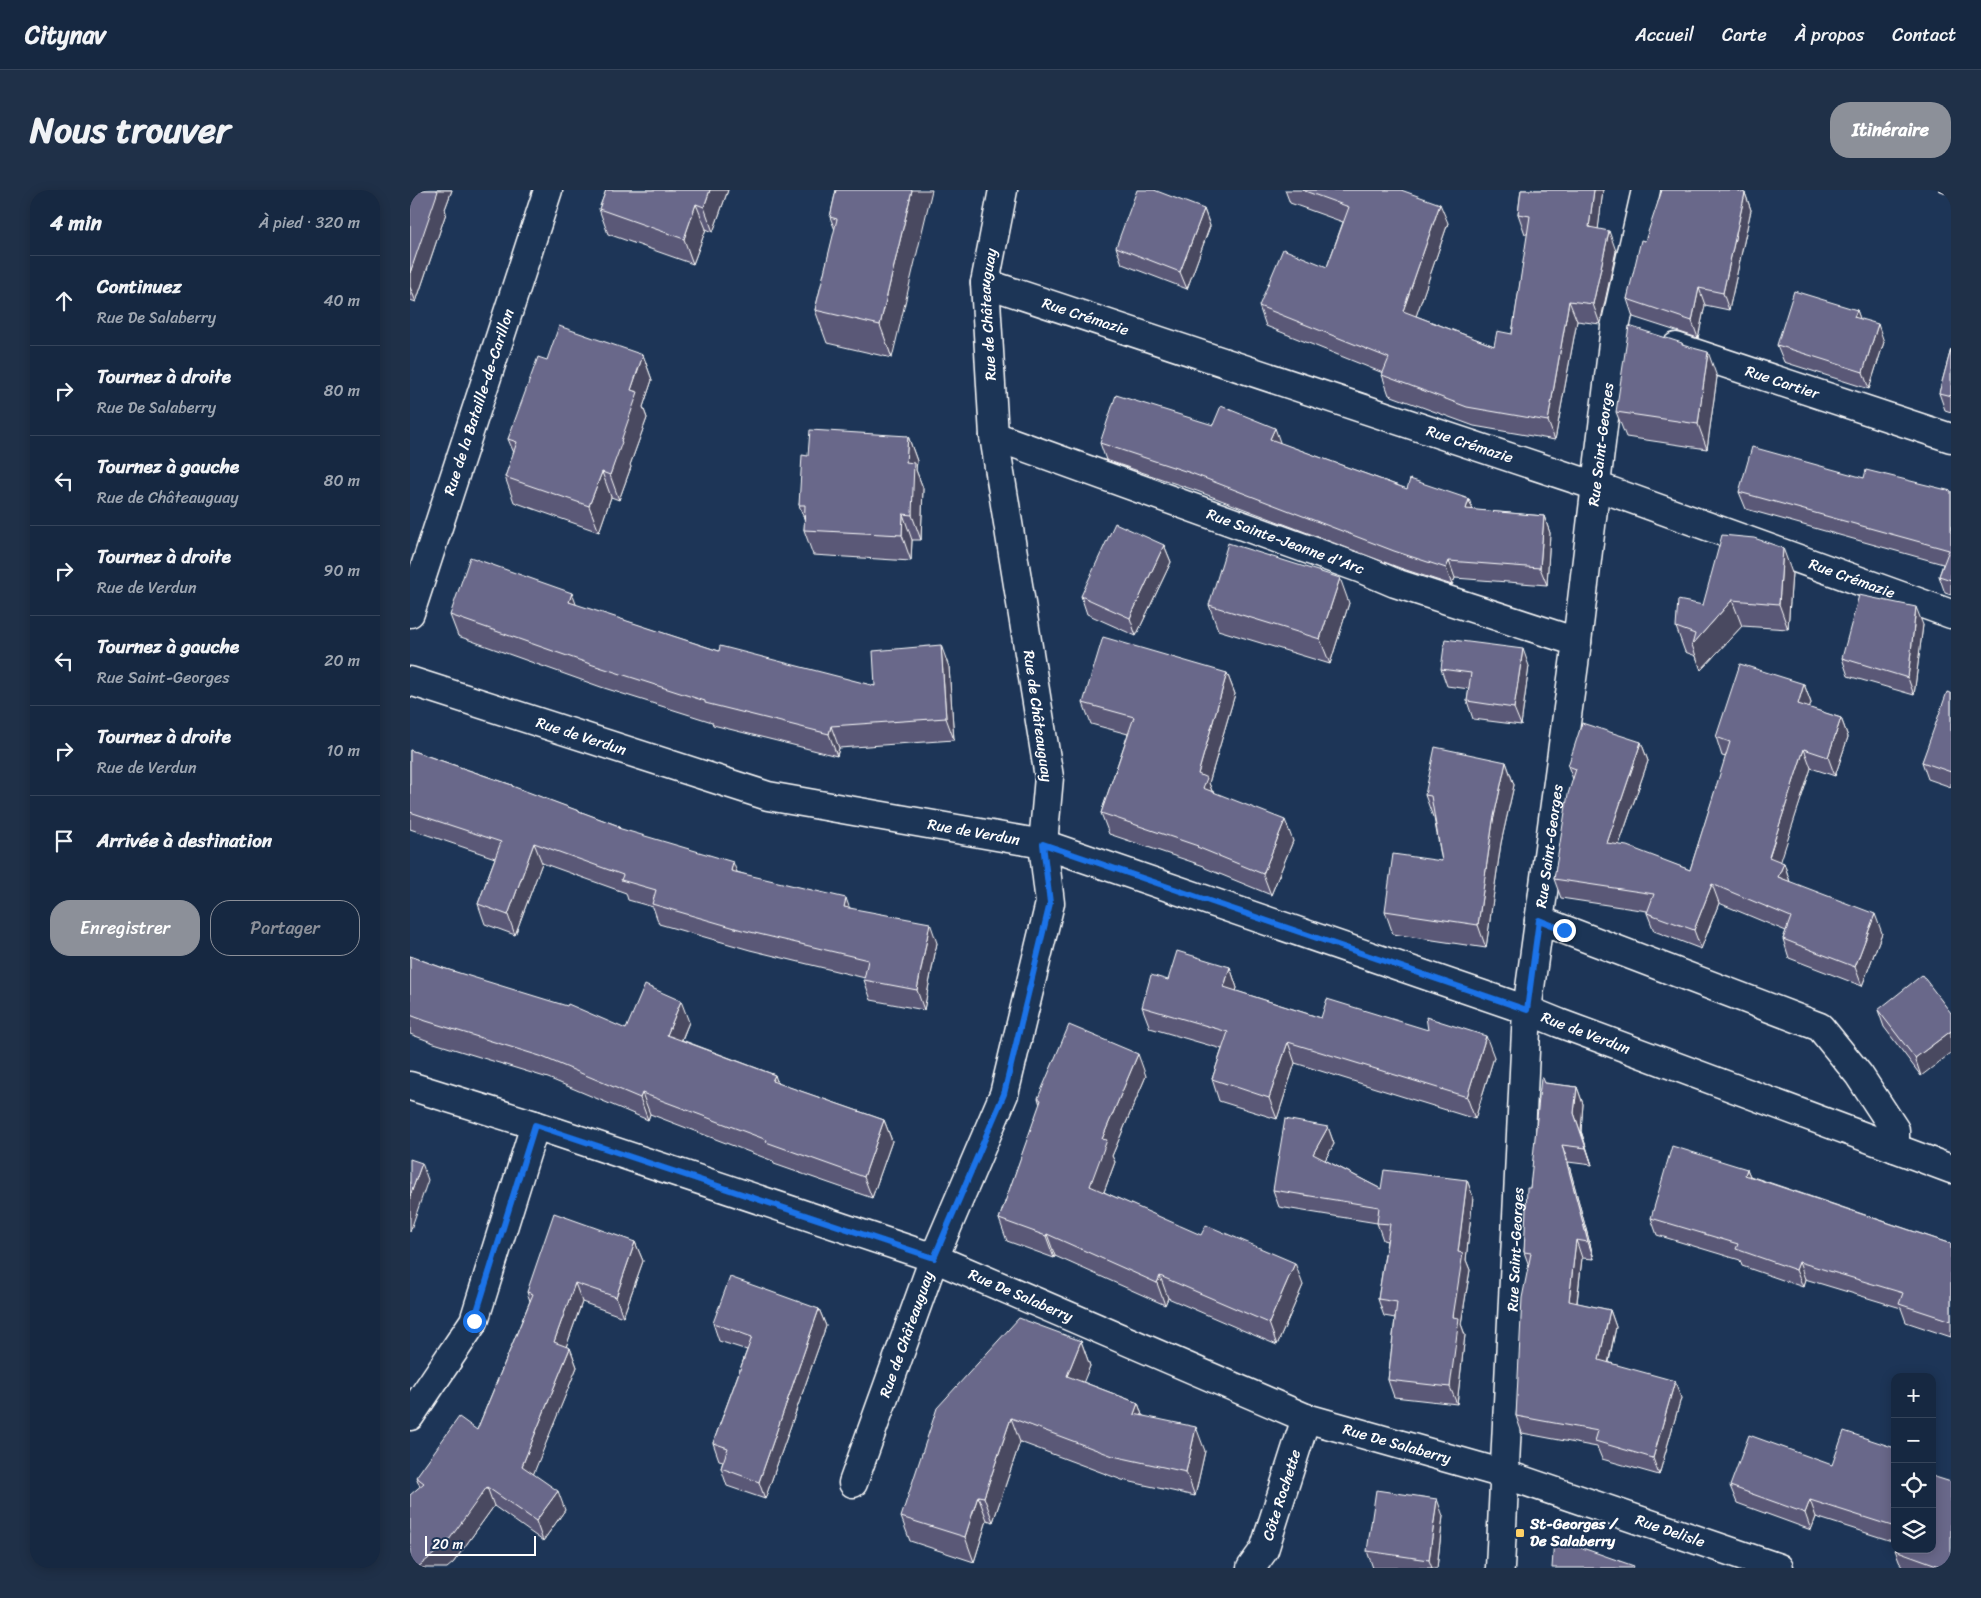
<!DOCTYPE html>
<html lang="fr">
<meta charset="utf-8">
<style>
body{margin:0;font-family:Sriracha,sans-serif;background:#1f3048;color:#f1f3f6}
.controls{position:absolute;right:15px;bottom:15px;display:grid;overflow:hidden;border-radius:10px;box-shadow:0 2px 12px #0003}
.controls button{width:45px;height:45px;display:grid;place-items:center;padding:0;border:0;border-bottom:1px solid #35445a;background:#162841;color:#f1f3f6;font:25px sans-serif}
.scale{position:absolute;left:15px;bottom:12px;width:111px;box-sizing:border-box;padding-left:5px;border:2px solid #fff;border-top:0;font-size:14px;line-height:18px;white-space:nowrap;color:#fff;-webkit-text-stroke:4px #1d3557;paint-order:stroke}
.stop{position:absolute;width:15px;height:15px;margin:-11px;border:4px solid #1a73e8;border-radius:50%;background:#fff}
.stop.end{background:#1a73e8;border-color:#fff;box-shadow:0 1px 5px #0008}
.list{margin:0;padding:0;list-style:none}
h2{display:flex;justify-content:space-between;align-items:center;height:65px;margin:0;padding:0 20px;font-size:21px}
h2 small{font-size:16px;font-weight:400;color:#9ea6b1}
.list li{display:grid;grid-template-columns:32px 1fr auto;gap:15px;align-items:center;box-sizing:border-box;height:90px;padding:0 20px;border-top:1px solid #35445a}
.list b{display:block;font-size:19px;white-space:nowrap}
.list p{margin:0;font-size:16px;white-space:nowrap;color:#9ea6b1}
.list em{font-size:16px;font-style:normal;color:#9ea6b1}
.actions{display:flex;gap:10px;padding:15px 20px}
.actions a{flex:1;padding:11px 0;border:1px solid #8c9099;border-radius:20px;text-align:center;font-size:18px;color:#8c9099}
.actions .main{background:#8c9099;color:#fff}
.icon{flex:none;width:28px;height:28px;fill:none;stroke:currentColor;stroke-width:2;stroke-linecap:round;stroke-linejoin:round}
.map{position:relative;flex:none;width:1541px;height:1378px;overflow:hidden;border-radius:20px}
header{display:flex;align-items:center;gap:30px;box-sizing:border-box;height:70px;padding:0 25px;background:#162841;border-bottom:1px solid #35445a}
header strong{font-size:24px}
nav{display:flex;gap:28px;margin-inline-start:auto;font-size:18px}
.intro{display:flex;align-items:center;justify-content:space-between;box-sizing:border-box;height:120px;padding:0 30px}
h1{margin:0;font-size:35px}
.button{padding:12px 22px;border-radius:20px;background:#8c9099;color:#fff;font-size:18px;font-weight:700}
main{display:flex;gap:30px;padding:0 30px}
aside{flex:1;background:#162841;border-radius:20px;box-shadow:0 2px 12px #0003}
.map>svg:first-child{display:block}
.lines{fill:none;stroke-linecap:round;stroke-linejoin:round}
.minor-casing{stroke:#fff;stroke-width:31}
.tertiary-casing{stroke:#fff;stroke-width:31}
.minor{stroke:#1d3557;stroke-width:28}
.tertiary{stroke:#1d3557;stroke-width:28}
.wall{fill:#5a5977;stroke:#fff}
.shaded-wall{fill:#4a4961;stroke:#fff}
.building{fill:#69688a;stroke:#fff}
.route{stroke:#1a73e8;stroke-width:6}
.poi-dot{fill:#ffd166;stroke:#1d3557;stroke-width:2}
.labels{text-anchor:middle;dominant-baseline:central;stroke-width:4.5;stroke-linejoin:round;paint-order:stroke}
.street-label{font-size:15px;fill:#fff;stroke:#1d3557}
.poi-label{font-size:15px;font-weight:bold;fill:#fff;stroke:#1d3557;text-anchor:start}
</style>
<header>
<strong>Citynav</strong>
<nav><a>Accueil</a><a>Carte</a><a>À propos</a><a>Contact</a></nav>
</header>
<div class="intro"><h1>Nous trouver</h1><a class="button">Itinéraire</a></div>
<main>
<aside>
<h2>4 min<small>À pied · 320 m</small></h2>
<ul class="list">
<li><svg class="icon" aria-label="ahead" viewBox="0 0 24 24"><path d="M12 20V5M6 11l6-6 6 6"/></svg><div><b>Continuez</b><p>Rue De Salaberry</p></div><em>40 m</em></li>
<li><svg class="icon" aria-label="right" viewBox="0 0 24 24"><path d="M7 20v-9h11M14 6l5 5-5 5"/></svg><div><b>Tournez à droite</b><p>Rue De Salaberry</p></div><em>80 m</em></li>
<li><svg class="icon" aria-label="left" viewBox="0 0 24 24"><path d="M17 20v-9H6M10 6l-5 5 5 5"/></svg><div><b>Tournez à gauche</b><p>Rue de Châteauguay</p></div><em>80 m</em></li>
<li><svg class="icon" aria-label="right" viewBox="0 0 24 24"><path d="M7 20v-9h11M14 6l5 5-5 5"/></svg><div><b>Tournez à droite</b><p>Rue de Verdun</p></div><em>90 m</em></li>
<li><svg class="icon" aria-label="left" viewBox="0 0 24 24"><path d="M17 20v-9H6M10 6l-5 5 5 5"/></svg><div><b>Tournez à gauche</b><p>Rue Saint-Georges</p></div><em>20 m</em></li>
<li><svg class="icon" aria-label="right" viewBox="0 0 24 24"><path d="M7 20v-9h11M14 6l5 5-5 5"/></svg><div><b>Tournez à droite</b><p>Rue de Verdun</p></div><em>10 m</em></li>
<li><svg class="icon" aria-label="arrive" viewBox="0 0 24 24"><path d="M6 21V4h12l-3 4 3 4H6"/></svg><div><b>Arrivée à destination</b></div></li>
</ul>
<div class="actions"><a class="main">Enregistrer</a><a>Partager</a></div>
</aside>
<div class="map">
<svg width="1541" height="1378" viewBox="0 0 1541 1378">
<rect width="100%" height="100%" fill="#1d3557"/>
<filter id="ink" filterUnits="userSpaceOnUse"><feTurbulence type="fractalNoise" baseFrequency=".02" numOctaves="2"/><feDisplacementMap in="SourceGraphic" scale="10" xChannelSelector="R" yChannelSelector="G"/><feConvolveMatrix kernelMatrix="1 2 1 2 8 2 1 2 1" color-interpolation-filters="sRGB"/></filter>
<g filter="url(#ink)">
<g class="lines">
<g class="minor-casing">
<g id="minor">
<path id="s1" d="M575 93 1186 296 1541 424"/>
<path id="s2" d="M1266 157 1541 248"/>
<path id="s3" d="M584 246 952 379 985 393 1167 452"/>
<path id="s4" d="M0 423 138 0"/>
<path id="s5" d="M0 491 358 606 633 654 1117 820 1149 833 1541 979"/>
<path d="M1129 730 1410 837 1449 885 1485 940V958"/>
<path id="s6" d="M0 896 125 935 524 1068 896 1228 1094 1284 1369 1378"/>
<path d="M0 1226 64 1131 125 935"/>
<path id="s7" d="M443 1293 524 1068 594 904 640 713 633 654 639 587 584 246 575 93 593 0"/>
<path id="s8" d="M841 1378 854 1360 896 1228"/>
</g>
</g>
<g class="tertiary-casing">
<g id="tertiary">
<path id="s9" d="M1090 1378 1117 820 1167 452 1205 137 1236 0"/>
</g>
</g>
<use href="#minor" class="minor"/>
<use href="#tertiary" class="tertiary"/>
</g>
<path class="wall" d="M0 0H42L35 19 36 23 6 112 0 110Z
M196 0H318L303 42 296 39 283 74 198 44 189 19Z
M426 0 482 168 417 153 405 120 425 40 420 27Z
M875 0H991L1038 33 1006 126 1084 156 1102 144 1118 44H1115L1108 24 1111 0H1193L1188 39 1206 61 1190 134 1167 131 1145 250 1064 236 979 205 972 185 973 183 856 136 849 116 917 77 933 32 880 13Z
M1528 0H1541V5Z
M1335 3 1341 20 1319 120 1295 115 1288 148 1223 127 1217 109 1235 51Z
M794 19 800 36 777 99 712 74 706 57Z
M1447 120 1450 129 1474 152 1459 199 1374 172 1367 155Z
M1272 153 1273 155 1307 187 1297 259 1216 247 1206 222Z
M1541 159V222L1535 220 1529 203Z
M233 165 242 190 233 217 237 228 220 275 221 277 209 310 201 307 189 342 104 312 95 287 104 263 98 249 137 170Z
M803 235 870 253 997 299 1063 320 1134 326 1140 343 1137 395 1045 388 1042 395 990 378 787 301 696 270 690 253Z
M498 246 507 271 506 280 513 298 511 350H502L501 371 403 365 394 340 395 331 389 315 398 266Z
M1454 288 1541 301V405L1535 403 1529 386 1533 374 1336 319 1329 302Z
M754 355 761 372 726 446 677 424 671 406Z
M1382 383 1378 439 1332 436 1291 480 1286 466 1275 462 1266 437 1293 415Z
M939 413 920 474 808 440 799 415Z
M166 415 309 461 465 496 539 477 544 550 429 558 427 566 303 535 302 532 191 497 48 446 40 425Z
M1513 435 1504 505 1438 486 1432 468Z
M1119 476 1111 535 1063 529 1057 511 1059 499 1037 496 1031 479Z
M817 483 825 504 799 593 802 601 883 651 861 705 795 678 794 676 699 644 691 623 718 544 681 534 673 513Z
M1394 494 1401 513 1399 518 1431 528 1438 547 1425 586 1401 578 1370 672 1374 673 1380 692 1472 743 1452 796 1379 768 1373 749 1376 741 1309 713 1291 759 1244 741 1237 723V721L1151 708 1144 689 1163 589 1158 576 1231 552 1238 571 1209 655 1280 680 1316 567 1312 566 1306 547Z
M1541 503V597L1518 589 1512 572Z
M0 560 102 595 103 597 209 636 210 639 327 682 440 718 527 753 514 820 461 810 454 790 455 788 340 760 249 734 243 717 218 710 216 703 132 673 105 745 75 734 68 714 85 668 0 639Z
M1096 572 1104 595 1091 653 1076 758 983 744 975 721 1032 671 1024 628 1023 627 1015 605Z
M0 766 33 778 216 839 279 832 272 850 365 885 367 893 474 930 482 951 462 1008 364 974 363 971 240 924 238 930 138 888 24 853 0 844Z
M820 777 827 798 826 801 911 828 1084 867 1065 929 885 873 867 929 809 911 802 889 812 859 740 838 732 817 758 790Z
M1468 820 1541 823 1511 886 1474 837Z
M736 886 702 966 705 972 694 1002 893 1095 867 1155 758 1108 755 1115 645 1066 644 1068 597 1051 589 1029 630 915 628 908Z
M1135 893 1167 897 1173 914 1171 941 1182 975 1158 972 1184 1069 1172 1068 1167 1113 1200 1120 1206 1137 1199 1172 1271 1208 1249 1285 1192 1269 1187 1257 1112 1243 1106 1226 1119 1076 1114 1062 1120 998Z
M918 937 924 954 915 970 971 999 1057 990 1063 1007 1056 1070 1060 1080 1051 1134 1055 1145 1047 1214 984 1207 978 1190 985 1128 974 1126 968 1109 977 1051 973 1050 967 1033 869 1017 863 1000Z
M1337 979 1340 986 1541 1054V1147L1496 1132 1491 1118 1395 1089 1393 1097 1332 1076 1330 1070 1247 1045 1241 1028Z
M225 1052 233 1071 213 1127 172 1112 156 1157 160 1158 167 1177 123 1284 155 1320 133 1351 84 1316 43 1373 6 1287 67 1240 120 1111 117 1102Z
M409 1119 416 1136 355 1309 317 1296 311 1278 313 1271 309 1270 303 1253 337 1160 309 1151 303 1133Z
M671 1151 680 1176 673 1192 728 1213 732 1225 795 1261 785 1306 712 1290 610 1252 583 1332 577 1330 564 1372 500 1351 491 1327Z
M1485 1258V1352L1406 1327 1401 1340 1327 1313 1320 1296 1422 1275Z
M1033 1326 1027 1378H963L957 1361Z
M1485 1360 1541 1378H1492Z"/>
<path class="shaded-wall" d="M26 0H42L35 19 36 23 6 112 0 97V83Z
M300 0H318L303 42 294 17Z
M502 0H522L482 168 470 135Z
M1184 0H1193L1186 56 1179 37Z
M1335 3 1341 20 1319 120 1313 103Z
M286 14 296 39 283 74 274 49Z
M1030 14 1038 33 1001 141 993 121Z
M794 19 800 36 777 99 770 82Z
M1199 41 1206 61 1190 134 1183 114Z
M1289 98 1295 115 1288 148 1282 131Z
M1159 111 1167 131 1145 250 1138 231Z
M1447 120 1453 137 1444 127Z
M1468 134 1474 152 1459 199 1453 182Z
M1298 162 1307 187 1297 259 1288 234Z
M233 165 242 190 233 217 237 228 220 275 221 277 209 310 200 285 211 251 221 200Z
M865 238 871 255 860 249Z
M498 246 507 271 506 280 513 298 511 350 502 325 496 272Z
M192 282 201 307 189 342 179 316Z
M1059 309 1065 326 1056 319Z
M493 324 502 350 501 371 492 345Z
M1134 326 1140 343 1137 395 1130 378Z
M754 355 761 372 726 446 720 428Z
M1373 358 1382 383 1378 439 1369 414Z
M1039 371 1045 388 1042 395 1036 378Z
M930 388 939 413 920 474 910 449Z
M162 403 170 425 159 412Z
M1322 410 1332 436 1291 480 1282 455Z
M1506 417 1513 435 1504 505 1498 488Z
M531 455 539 477 544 550 536 528Z
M1113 459 1119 476 1111 535 1104 518Z
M817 483 825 504 799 593 805 609 801 619 788 584Z
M1394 494 1401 513 1395 533 1388 514Z
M1431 528 1438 547 1425 586 1418 567Z
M421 536 429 558 427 566 419 544Z
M1231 552 1238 571 1203 672 1197 653Z
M1394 559 1401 578 1366 686 1359 667Z
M1096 572 1104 595 1091 653 1076 758 1068 735 1083 631Z
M875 630 883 651 861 705 853 684Z
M124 653 132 673 105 745 98 725Z
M323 672 331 692 321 681Z
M1374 673 1380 692 1368 687Z
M1302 694 1309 713 1291 759 1284 740Z
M436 708 443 728 434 717Z
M1465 724 1472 743 1452 796 1445 777Z
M520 733 527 753 514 820 507 800Z
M820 777 827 798 821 818 814 797Z
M271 811 279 832 265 866 257 845Z
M1541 841V863L1511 886 1505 868Z
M1076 846 1084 867 1065 929 1057 907Z
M878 852 885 873 867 929 859 908Z
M728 864 736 886 702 966 705 972 688 1018 680 996 692 949Z
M365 885 372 907 362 891Z
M1167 897 1173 914 1171 941 1182 975 1164 923Z
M232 903 240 924 238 930 230 908Z
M474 930 482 951 462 1008 454 987Z
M918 937 924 954 909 981 903 964Z
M1152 955 1158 972 1184 1069 1178 1052Z
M12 973 18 990 0 1042V1006Z
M1337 979 1344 996 1335 985Z
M1057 990 1063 1007 1056 1070 1060 1080 1051 1134 1055 1145 1047 1214 1040 1197 1043 1127 1048 1062Z
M637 1044 645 1066 644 1068 636 1046Z
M1166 1050 1172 1068 1165 1128 1159 1111Z
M225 1052 233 1071 213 1127 206 1107Z
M1389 1072 1395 1089 1393 1097 1386 1080Z
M885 1073 893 1095 867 1155 859 1133Z
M750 1086 758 1108 755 1115 747 1093Z
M165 1093 172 1112 151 1171 144 1152Z
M409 1119 416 1136 355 1309 349 1292Z
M1200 1120 1206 1137 1195 1187 1189 1170Z
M671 1151 680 1176 666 1211 657 1186Z
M160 1158 167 1177 119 1295 112 1276Z
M1265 1191 1271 1208 1249 1285 1243 1268Z
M728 1213 736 1237 724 1224Z
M601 1228 610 1252 583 1332 574 1307Z
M786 1237 795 1261 785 1306 776 1282Z
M77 1297 84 1316 43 1373 37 1378H7Z
M148 1301 155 1320 133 1351 126 1331Z
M568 1306 577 1330 564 1372 555 1347Z
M1027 1309 1033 1326 1027 1378H1022L1019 1370Z
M1400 1310 1406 1327 1401 1340 1395 1323Z"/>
<path class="building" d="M0 0H26L28 1 0 83Z
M196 0H300L294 17 286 14 274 49 189 19Z
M426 0H502L470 135 405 120 427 29 420 27Z
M727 0H744L794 19 770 82 706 57Z
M892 0H991L1030 14 993 121 1084 156 1087 141 1102 144 1120 26 1108 24 1111 0H1184L1179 37 1199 41 1183 114 1159 111 1138 231 1057 217 972 185 979 168 849 116 873 59 917 77 939 17Z
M1252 0H1326L1335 3 1313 103 1289 98 1282 131 1217 109 1231 50 1235 51Z
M1384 101 1447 120 1444 127 1468 134 1453 182 1367 155Z
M149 136 233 165 221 200 228 202 211 251 212 252 200 285 192 282 179 316 95 287 107 252 98 249 128 167 137 170Z
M1219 136 1272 153V155L1298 162 1288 234 1206 222Z
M1541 159V206L1529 203Z
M706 205 803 235 811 216 865 238 860 249 997 299 1000 289 1059 309 1056 319 1134 326 1130 378 1039 371 1036 378 984 361 781 283 690 253Z
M400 240 498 246 496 272 504 273 502 325 493 324 492 345 394 340 395 315H389L392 265 398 266Z
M1342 257 1454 288 1456 280 1541 301V390L1529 386 1539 360 1329 302Z
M705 333 754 355 720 428 671 406Z
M1312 345 1344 348 1373 358 1369 414 1322 410 1282 455 1285 444 1266 437 1268 410 1293 415Z
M818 353 930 388 910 449 799 415Z
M60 367 162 403 159 412 309 461 310 456 465 496 463 461 531 455 536 528 421 536 419 544 295 513V511L183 475 40 425Z
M1449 405 1506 417 1498 488 1432 468Z
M693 447 817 483 788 584 797 588 793 598 875 630 853 684 787 657 788 656 691 623 724 527 673 513Z
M1035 449 1113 459 1104 518 1057 511 1061 483 1031 479Z
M1330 474 1394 494 1388 514 1431 528 1418 567 1394 559 1359 667 1374 673 1368 687 1465 724 1445 777 1373 749 1381 727 1302 694 1284 740 1237 723 1244 704 1144 689 1158 604 1166 579 1158 576 1172 533 1231 552 1197 653 1217 656 1280 680 1320 552 1306 547Z
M1537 502 1541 503V582L1512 572Z
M1025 557 1096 572 1083 631 1068 735 975 721 983 664 1032 671 1021 606 1015 605Z
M0 560 102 595V596L209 636 208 638 323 672 321 681 436 708 434 717 520 733 507 800 454 790 458 770 332 740 242 714 246 700 211 690 213 685 124 653 98 725 68 714 91 652 0 622Z
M767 761 820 777 814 797 911 828 917 809 1018 840 1016 827 1076 846 1057 907 878 852 859 908 802 889 818 842 732 817 741 785 758 790Z
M0 766 33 778 157 816 158 814 216 839 235 795 271 811 257 845 365 885 362 891 474 930 454 987 356 952 357 950 232 903 230 908 130 866 16 831 0 825Z
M1512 785 1541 823V841L1505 868 1468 820Z
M659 835 728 864 692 949 697 950 680 996 791 1045 796 1035 885 1073 859 1133 750 1086 747 1093 637 1044 636 1046 589 1029 631 910 628 908Z
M1131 888H1133L1135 893 1167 897 1164 923 1176 958 1152 955 1178 1052 1166 1050 1159 1111 1200 1120 1189 1170 1265 1191 1243 1268 1185 1251 1188 1241 1106 1226 1112 1108 1121 1063 1114 1062 1117 998H1120Z
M875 929 918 937 903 964 971 999 974 980 1057 990 1048 1062 1053 1063 1043 1127 1049 1128 1040 1197 978 1190 987 1112 968 1109 980 1034 967 1033 969 1017 863 1000Z
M1262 956 1337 979 1335 985 1541 1054V1131L1489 1114 1493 1103 1389 1072 1386 1080 1326 1059 1328 1054 1241 1028Z
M0 969 12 973 0 1006Z
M144 1023 225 1052 206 1107 165 1093 144 1152 160 1158 112 1276 148 1301 126 1331 77 1297 36 1354 7 1378H0V1305L14 1293 6 1287 49 1227 67 1240 123 1104 117 1102Z
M320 1087 409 1119 349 1292 311 1278 318 1258 303 1253 342 1147 303 1133Z
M609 1128 671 1151 657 1186 728 1213 724 1224 786 1237 776 1282 703 1266 601 1228 574 1307 568 1306 555 1347 491 1327 527 1218Z
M1434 1241 1485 1258V1337L1400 1310 1395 1323 1320 1296 1339 1245 1422 1275Z
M1522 1286 1541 1292V1378H1535L1485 1360 1486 1359H1522Z
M966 1300 1027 1309 1019 1370 957 1361Z
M1144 1348 1224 1376 1223 1378H1142Z"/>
</g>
<g class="lines" filter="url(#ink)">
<path class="route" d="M64 1131 125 935 524 1068 594 904 640 713 633 654 1117 820 1129 730 1154 740"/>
</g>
<rect class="poi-dot" x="1105" y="1338" width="10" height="10" rx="2.5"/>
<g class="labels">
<g class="street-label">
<text stroke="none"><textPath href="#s7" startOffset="1208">Rue de Châteauguay</textPath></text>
<text stroke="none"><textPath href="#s1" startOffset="106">Rue Crémazie</textPath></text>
<text stroke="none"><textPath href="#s2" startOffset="112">Rue Cartier</textPath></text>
<text stroke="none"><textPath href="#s4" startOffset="222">Rue de la Bataille-de-Carillon</textPath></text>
<text stroke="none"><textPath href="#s1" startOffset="511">Rue Crémazie</textPath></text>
<text stroke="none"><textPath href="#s9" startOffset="1129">Rue Saint-Georges</textPath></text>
<text stroke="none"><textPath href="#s3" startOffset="310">Rue Sainte-Jeanne d'Arc</textPath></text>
<text stroke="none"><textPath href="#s1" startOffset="916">Rue Crémazie</textPath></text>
<text transform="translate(628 526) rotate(82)">Rue de Châteauguay</text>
<text stroke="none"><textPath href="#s5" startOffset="180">Rue de Verdun</textPath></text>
<text stroke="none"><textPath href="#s5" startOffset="585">Rue de Verdun</textPath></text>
<text stroke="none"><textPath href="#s9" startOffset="724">Rue Saint-Georges</textPath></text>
<text stroke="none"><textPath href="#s5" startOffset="1230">Rue de Verdun</textPath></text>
<text stroke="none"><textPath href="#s9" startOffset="319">Rue Saint-Georges</textPath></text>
<text stroke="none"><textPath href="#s6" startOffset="646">Rue De Salaberry</textPath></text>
<text stroke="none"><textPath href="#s7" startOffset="158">Rue de Châteauguay</textPath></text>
<text stroke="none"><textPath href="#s6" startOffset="1051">Rue De Salaberry</textPath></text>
<text stroke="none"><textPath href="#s8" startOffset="80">Côte Rochette</textPath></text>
<text stroke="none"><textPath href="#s6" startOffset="1338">Rue Delisle</textPath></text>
</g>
<g class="poi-label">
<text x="1120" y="1334">St-Georges /<tspan x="1120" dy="17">De Salaberry</tspan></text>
</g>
</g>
</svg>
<div class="controls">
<button>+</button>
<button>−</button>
<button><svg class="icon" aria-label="locate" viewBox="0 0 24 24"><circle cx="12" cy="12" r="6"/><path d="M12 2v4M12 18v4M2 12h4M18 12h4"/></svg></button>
<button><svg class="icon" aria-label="layers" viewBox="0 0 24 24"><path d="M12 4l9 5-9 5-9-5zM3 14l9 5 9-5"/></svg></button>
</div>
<div class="scale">20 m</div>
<div class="stop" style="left:64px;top:1131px"></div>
<div class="stop end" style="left:1154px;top:740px"></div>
</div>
</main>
